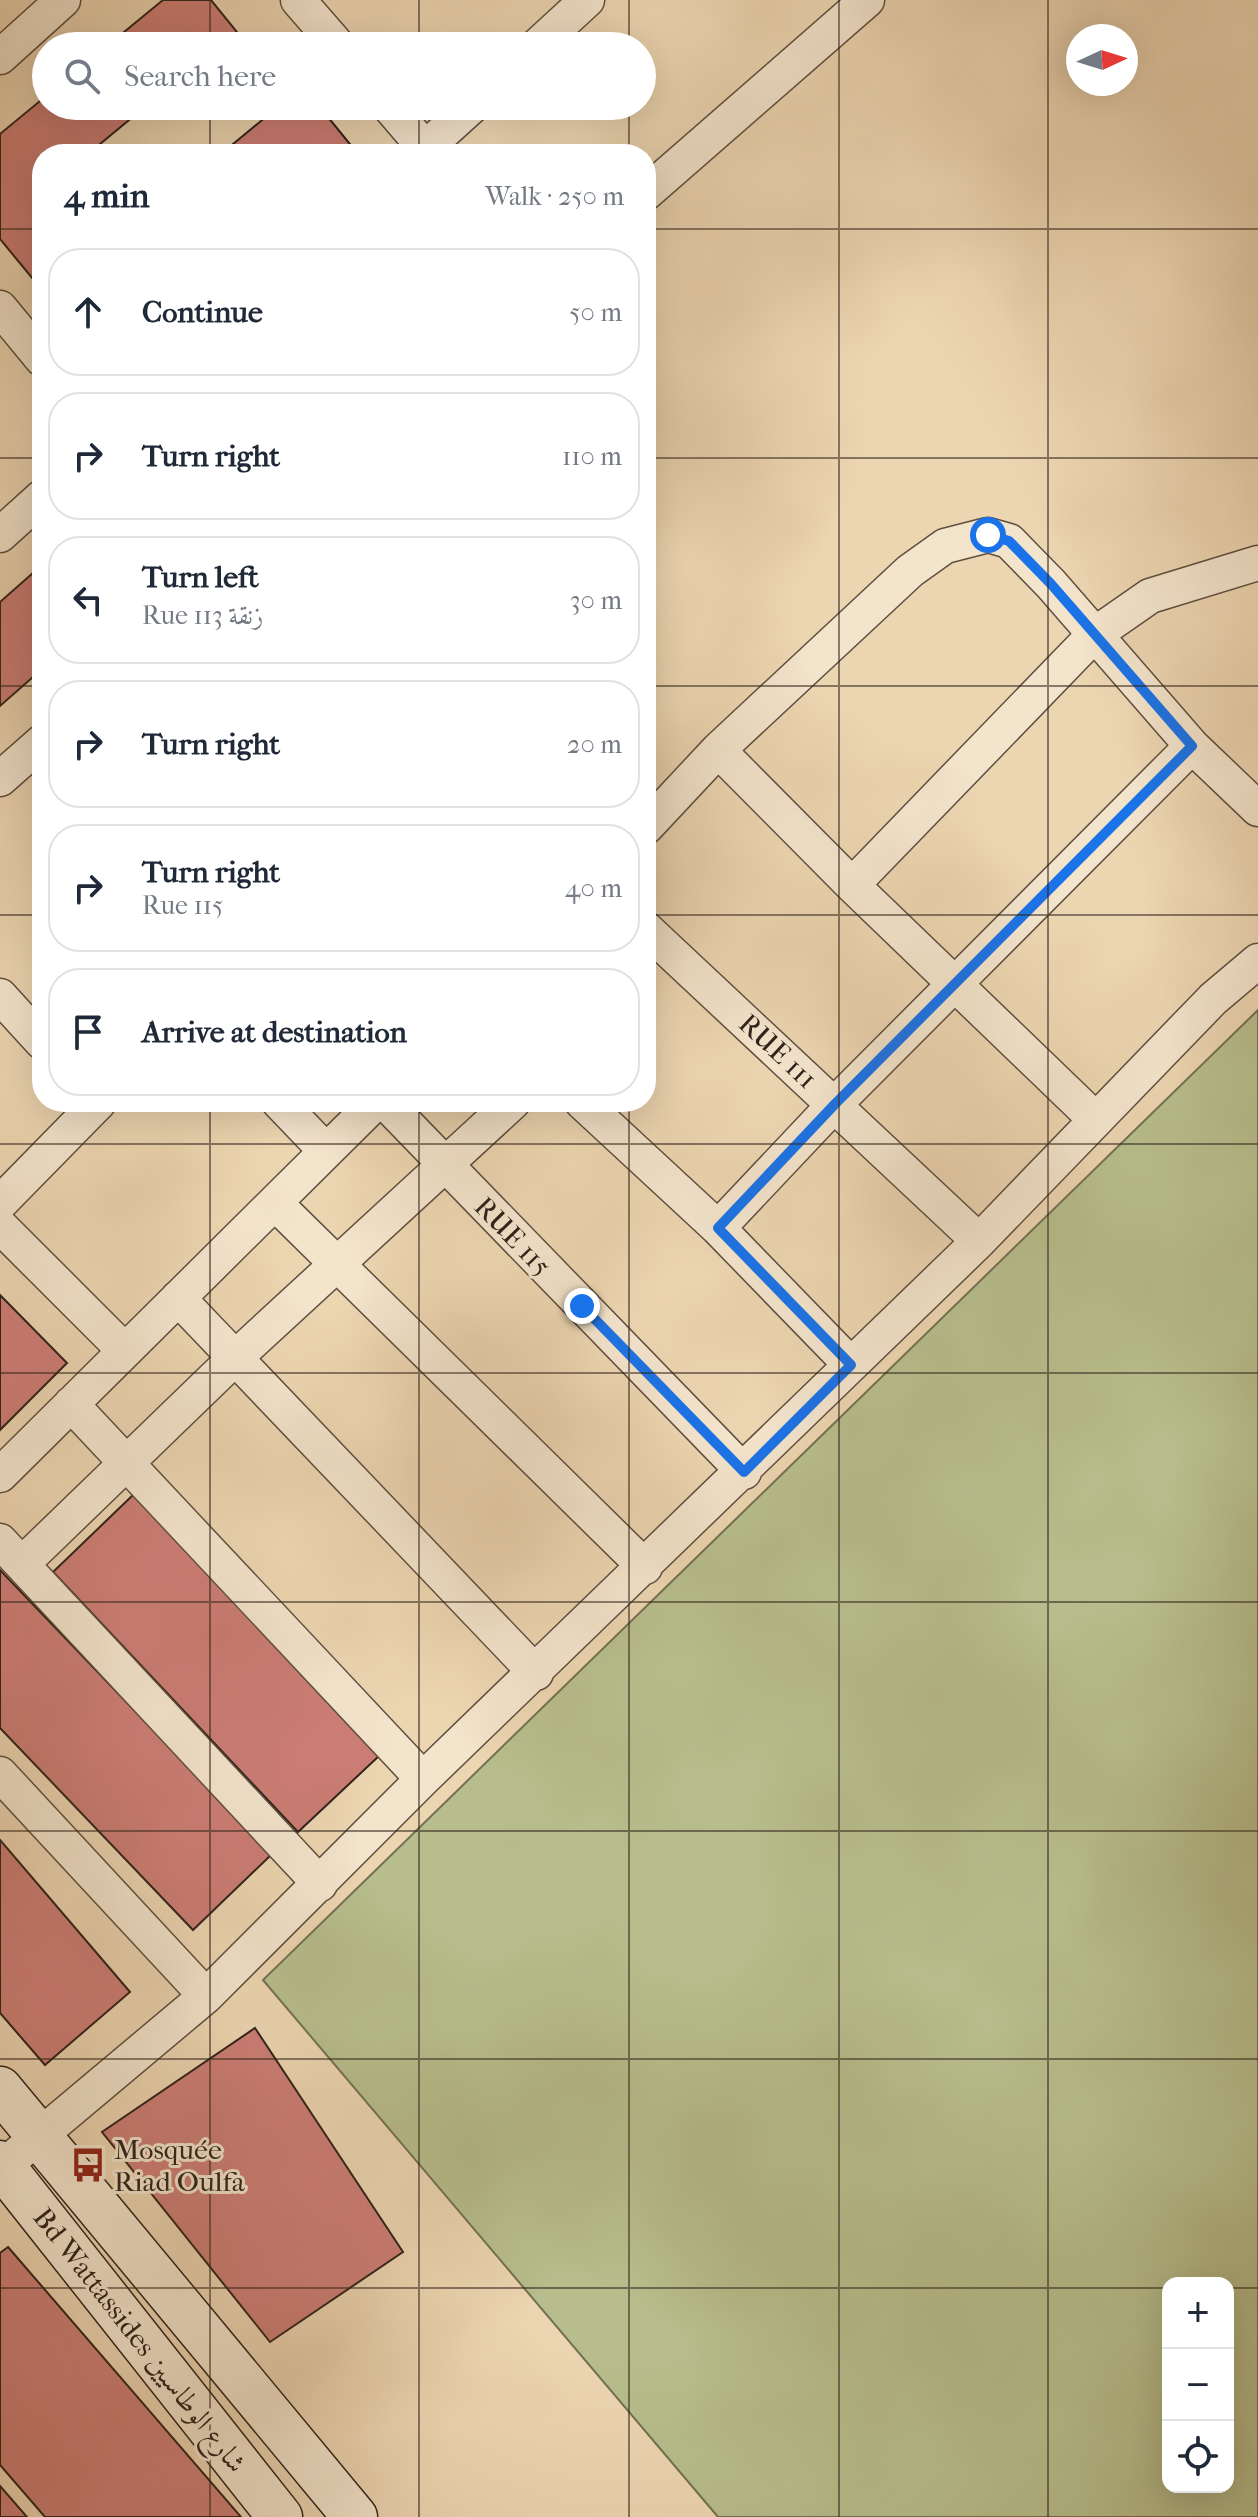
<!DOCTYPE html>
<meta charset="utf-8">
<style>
body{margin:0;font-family:"IM FELL French Canon",Amiri,serif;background:#f2f2f3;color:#1f2937}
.controls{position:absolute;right:24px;bottom:24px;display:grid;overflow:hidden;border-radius:16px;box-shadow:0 8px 32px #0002}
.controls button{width:72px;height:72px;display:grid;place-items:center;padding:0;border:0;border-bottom:2px solid #e0e1e3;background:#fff;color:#1f2937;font:40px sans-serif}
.compass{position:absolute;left:1066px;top:24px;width:72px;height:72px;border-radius:50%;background:#fff;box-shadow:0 8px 32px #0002;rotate:86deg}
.stop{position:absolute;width:24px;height:24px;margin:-18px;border:6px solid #1a73e8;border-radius:50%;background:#fff}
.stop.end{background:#1a73e8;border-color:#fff;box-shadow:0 2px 8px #0008}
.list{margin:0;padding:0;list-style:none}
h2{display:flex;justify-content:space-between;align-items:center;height:104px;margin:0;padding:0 32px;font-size:34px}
h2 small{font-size:26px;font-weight:400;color:#747a83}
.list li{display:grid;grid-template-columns:52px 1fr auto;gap:24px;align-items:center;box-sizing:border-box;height:128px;margin:0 16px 16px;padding:0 16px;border:2px solid #e0e1e3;border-radius:32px}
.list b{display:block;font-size:30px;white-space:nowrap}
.list p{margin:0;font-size:26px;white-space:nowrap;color:#747a83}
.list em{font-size:26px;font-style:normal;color:#747a83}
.icon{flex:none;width:44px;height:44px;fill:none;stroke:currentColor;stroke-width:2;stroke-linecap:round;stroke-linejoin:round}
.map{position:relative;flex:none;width:1258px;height:2517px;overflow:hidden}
.search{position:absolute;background:#fff;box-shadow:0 8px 32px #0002;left:32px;top:32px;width:624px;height:88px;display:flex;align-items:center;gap:20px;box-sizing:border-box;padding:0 28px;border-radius:44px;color:#747a83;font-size:30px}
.panel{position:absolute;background:#fff;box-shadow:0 8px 32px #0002;left:32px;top:144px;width:624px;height:968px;border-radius:32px}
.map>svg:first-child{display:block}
.green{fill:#b7bd8c;stroke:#737053;stroke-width:2;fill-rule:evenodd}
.building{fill:#cc7d75;stroke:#2f221a;stroke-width:2}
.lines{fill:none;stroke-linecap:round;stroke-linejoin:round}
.street-casing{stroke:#5e4f40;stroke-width:37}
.secondary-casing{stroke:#2f221a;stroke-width:47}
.street{stroke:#f3e4cc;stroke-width:34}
.secondary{stroke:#f3e4cc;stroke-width:44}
.route{stroke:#1a73e8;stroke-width:10}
.grid{fill:none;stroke:#2f221a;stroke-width:2;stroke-opacity:0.55}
.labels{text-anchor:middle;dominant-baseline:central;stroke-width:6;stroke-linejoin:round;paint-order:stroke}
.street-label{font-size:28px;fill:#2f221a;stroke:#f3e4cc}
.poi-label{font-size:28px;fill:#2f221a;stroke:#f3e4cc;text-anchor:start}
</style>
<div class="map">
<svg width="1258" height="2517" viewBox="0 0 1258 2517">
<rect width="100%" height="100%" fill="#ecd5b1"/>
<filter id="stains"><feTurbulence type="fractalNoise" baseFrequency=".0025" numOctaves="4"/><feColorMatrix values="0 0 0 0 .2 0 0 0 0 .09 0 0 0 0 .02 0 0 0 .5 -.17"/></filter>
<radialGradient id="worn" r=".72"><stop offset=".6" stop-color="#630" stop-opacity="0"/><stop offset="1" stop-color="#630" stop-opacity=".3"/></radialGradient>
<path class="green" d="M1258 1010V2517H718L263 1980ZM1168 2283H1228V2487H1168Z"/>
<path class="building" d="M163 0H211L237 32 220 46H107Z
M46 96V106H146L88 154H42V290L0 239V134Z
M279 106H319L358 154H221Z
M42 565V669L0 706V602Z
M0 1295 67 1363 0 1430Z
M134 1494 380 1755 298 1832 53 1572Z
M0 1570 272 1854 193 1930 0 1728Z
M0 1840 130 1992 45 2065 0 2013Z
M255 2028 403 2252 270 2342 102 2132Z
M8 2247 241 2517H45L0 2465V2253Z
M0 2486 27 2517H0Z"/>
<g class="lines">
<g class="street-casing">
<path id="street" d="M298 0 338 46
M537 46 587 0
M0 57 63 0
M389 106 430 154
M419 154 472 106
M646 193 867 0
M0 308 42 359
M0 535 42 497
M718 750 852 885 1095 1119
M0 779 42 742
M646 827 718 750 910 571 945 546 988 535 1009 541 1051 584 1192 746 1258 809
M852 885 1094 635 1150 596 1258 563
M646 929 979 1241
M0 996 42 1042
M279 1102 326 1151
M385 1102 744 1472
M582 1102 718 1228 835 1104 1192 746
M0 1203 99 1102
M275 1203 645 1567
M0 1226 125 1351
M718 1228 851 1365
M178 1298 536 1673
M71 1404 423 1779
M0 1475 376 1102
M0 1541 320 1884
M23 1563 236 1357 513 1102
M0 1774 206 1996
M0 2169 206 1996 423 1779 979 1241 1213 999 1258 961"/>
</g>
<g class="secondary-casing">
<path id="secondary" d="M0 2089 355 2517
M0 2163 280 2517"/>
</g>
<use href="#street" class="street"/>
<use href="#secondary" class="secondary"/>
</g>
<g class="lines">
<path class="route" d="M582 1306 744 1472 851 1365 718 1228 835 1104 1192 746 1051 584 1009 541 988 535"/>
</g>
<path class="grid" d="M210 0V46M419 0V46M629 0V46M839 0V2517M1048 0V2517M210 106V154M419 106V154M629 106V154M0 229H42M646 229H1258M0 458H42M646 458H1258M0 686H42M646 686H1258M0 915H42M646 915H1258M210 1102V2517M419 1102V2517M629 1102V2517M0 1144H1258M0 1373H1258M0 1602H1258M0 1831H1258M0 2059H1258M0 2288H1168M1228 2288H1258"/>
<defs>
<g id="bus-bare" transform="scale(2.76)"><path d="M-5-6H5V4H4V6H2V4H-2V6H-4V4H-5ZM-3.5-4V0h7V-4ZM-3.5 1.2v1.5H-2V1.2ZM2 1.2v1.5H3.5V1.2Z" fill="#8f2418" stroke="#f3e4cc" stroke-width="2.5" paint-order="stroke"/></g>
</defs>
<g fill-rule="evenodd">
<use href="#bus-bare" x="88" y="2165"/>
</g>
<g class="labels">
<g class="street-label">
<text transform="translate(778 1051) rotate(43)">RUE 111</text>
<text transform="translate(513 1236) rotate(46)">RUE 115</text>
<text transform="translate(140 2340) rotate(52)">Bd Wattassides شارع الوطاسيين</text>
</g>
<g class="poi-label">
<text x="114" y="2149">Mosquée<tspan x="114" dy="32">Riad Oulfa</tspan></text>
</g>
</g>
<rect width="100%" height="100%" filter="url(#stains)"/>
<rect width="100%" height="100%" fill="url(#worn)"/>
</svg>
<div class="controls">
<button>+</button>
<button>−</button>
<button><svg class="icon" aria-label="locate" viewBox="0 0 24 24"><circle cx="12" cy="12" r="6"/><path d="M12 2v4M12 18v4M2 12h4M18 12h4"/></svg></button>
</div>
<svg class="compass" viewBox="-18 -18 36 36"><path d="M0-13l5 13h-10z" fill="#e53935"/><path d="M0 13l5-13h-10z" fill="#747a83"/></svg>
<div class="stop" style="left:988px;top:535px"></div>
<div class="stop end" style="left:582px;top:1306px"></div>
<div class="search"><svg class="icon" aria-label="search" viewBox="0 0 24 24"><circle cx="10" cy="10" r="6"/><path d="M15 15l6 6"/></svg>Search here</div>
<section class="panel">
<h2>4 min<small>Walk · 250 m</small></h2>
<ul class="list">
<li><svg class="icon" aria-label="ahead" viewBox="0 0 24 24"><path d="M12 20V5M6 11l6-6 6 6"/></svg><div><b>Continue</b></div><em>50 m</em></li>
<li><svg class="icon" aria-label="right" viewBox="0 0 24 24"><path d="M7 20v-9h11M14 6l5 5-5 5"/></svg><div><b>Turn right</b></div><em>110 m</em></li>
<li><svg class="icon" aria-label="left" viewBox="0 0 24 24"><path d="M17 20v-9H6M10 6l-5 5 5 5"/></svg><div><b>Turn left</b><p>Rue 113 زنقة</p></div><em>30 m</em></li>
<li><svg class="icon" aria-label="right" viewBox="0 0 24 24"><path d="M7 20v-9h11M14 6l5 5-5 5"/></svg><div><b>Turn right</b></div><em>20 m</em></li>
<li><svg class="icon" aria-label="right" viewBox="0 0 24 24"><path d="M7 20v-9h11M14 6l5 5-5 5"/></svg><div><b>Turn right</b><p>Rue 115</p></div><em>40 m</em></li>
<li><svg class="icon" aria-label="arrive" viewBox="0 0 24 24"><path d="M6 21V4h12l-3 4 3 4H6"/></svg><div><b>Arrive at destination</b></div></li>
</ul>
</section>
</div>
